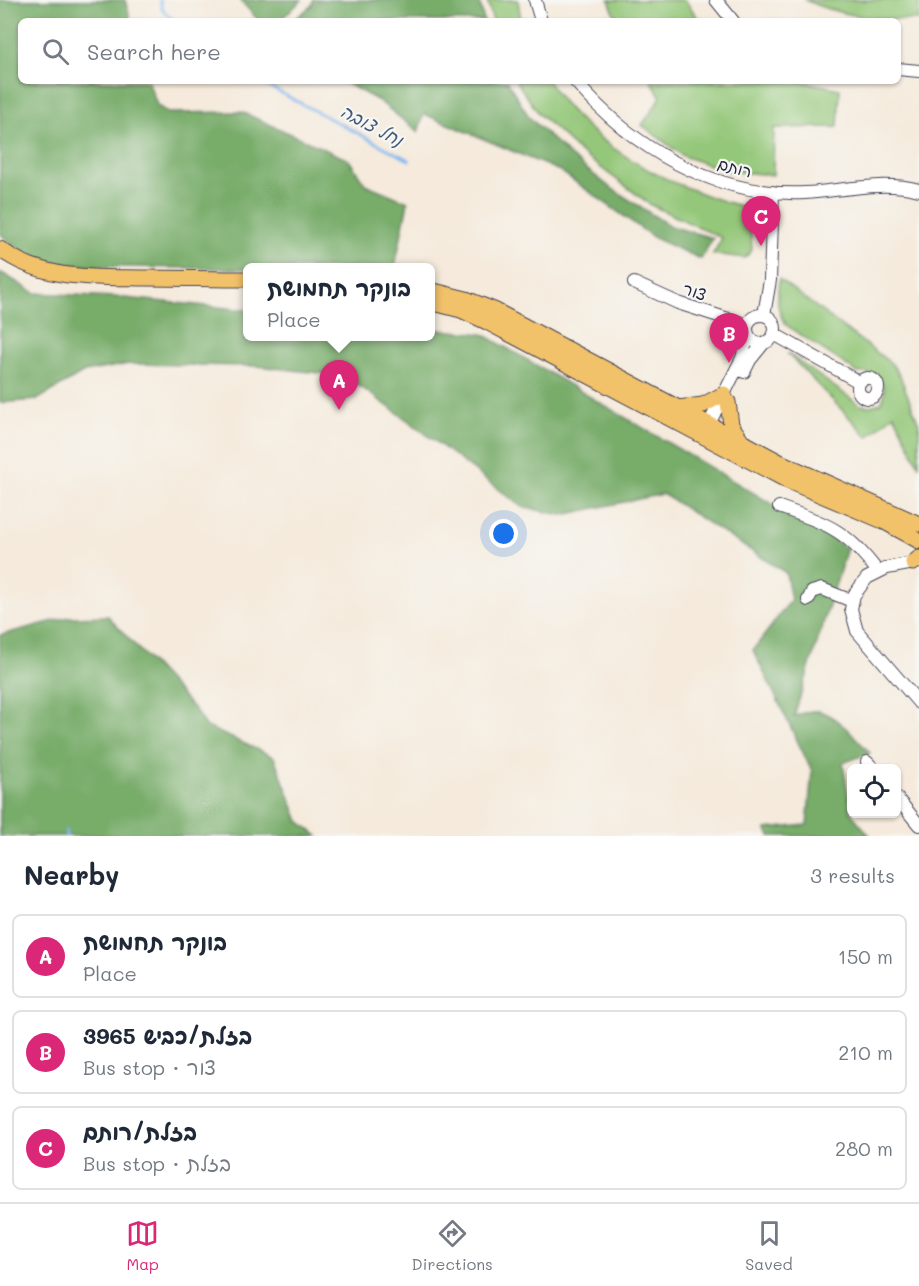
<!DOCTYPE html>
<meta charset="utf-8">
<style>
body{margin:0;font-family:Mali,"Playpen Sans Hebrew",sans-serif;background:#f2f2f3;color:#1f2937}
.controls{position:absolute;right:18px;bottom:18px;display:grid;overflow:hidden;border-radius:9px;box-shadow:0 2px 4px #0004}
.controls button{width:54px;height:54px;display:grid;place-items:center;padding:0;border:0;border-bottom:2px solid #e0e1e3;background:#fff;color:#1f2937;font:30px sans-serif}
.you{position:absolute;left:504px;top:534px;width:21px;height:21px;margin:-15px;border:4px solid #fff;border-radius:50%;background:#1a73e8;box-shadow:0 0 0 9px #1a73e833}
.badge{display:grid;place-items:center;width:39px;height:39px;border-radius:50%;background:#db2777;color:#fff;font-size:20px;font-weight:700}
.pin{position:absolute;translate:-50% -50px;filter:drop-shadow(0 2px 3px #0008)}
.pin::after{content:'';position:absolute;top:32px;width:21px;height:18px;background:inherit;clip-path:polygon(0 0,100% 0,50% 100%)}
.popup{position:absolute;left:243px;top:263px;width:192px;height:78px;box-sizing:border-box;display:grid;place-content:center;border-radius:9px;background:#fff;filter:drop-shadow(0 2px 4px #0005);font-size:20px;white-space:nowrap;color:#747a83}
.popup b{font-size:22px;color:#1f2937}
.popup::after{content:'';position:absolute;left:50%;top:100%;margin-left:-12px;border:12px solid transparent;border-top-color:#fff}
.list{margin:0;padding:0;list-style:none}
h2{display:flex;justify-content:space-between;align-items:center;height:78px;margin:0;padding:0 24px;font-size:26px}
h2 small{font-size:20px;font-weight:400;color:#747a83}
.list li{display:grid;grid-template-columns:39px 1fr auto;gap:18px;align-items:center;box-sizing:border-box;height:84px;margin:0 12px 12px;padding:0 12px;border:2px solid #e0e1e3;border-radius:9px}
.list b{display:block;font-size:22px;white-space:nowrap}
.list p{margin:0;font-size:20px;white-space:nowrap;color:#747a83}
.list em{font-size:20px;font-style:normal;color:#747a83}
.icon{flex:none;width:33px;height:33px;fill:none;stroke:currentColor;stroke-width:2;stroke-linecap:round;stroke-linejoin:round}
.map{position:relative;flex:none;width:919px;height:836px;overflow:hidden}
.search{position:absolute;background:#fff;box-shadow:0 2px 4px #0004;left:18px;right:18px;top:18px;height:66px;display:flex;align-items:center;gap:15px;box-sizing:border-box;padding:0 21px;border-radius:9px;color:#747a83;font-size:22px}
.sheet{height:366px;background:#fff}
nav{display:flex;justify-content:space-around;align-items:center;box-sizing:border-box;height:84px;border-top:2px solid #e0e1e3;background:#fff;font-size:16px;color:#747a83}
nav a{display:grid;justify-items:center;gap:3px}
nav .on{color:#db2777}
.map>svg:first-child{display:block}
.green{fill:#94c779;stroke:#5b745a;stroke-width:1.5}
.forest{fill:#77ac69;stroke:#4c6752;stroke-width:1.5}
.lines{fill:none;stroke-linecap:round;stroke-linejoin:round}
.stream{stroke:#82b7f0;stroke-width:3}
.minor-casing{stroke:#424053;stroke-width:14}
.major-casing{stroke:#424053;stroke-width:17}
.minor{stroke:#fff;stroke-width:12}
.major{stroke:#f2c26a;stroke-width:15}
.labels{text-anchor:middle;dominant-baseline:central;stroke-width:4.5;stroke-linejoin:round;paint-order:stroke}
.street-label{font-size:16px;fill:#22223b;stroke:#f6f6f2}
.water-label{font-size:18px;font-style:italic;fill:#44567a;stroke:#f6f6f2}
</style>
<div class="map">
<svg width="919" height="836" viewBox="0 0 919 836">
<rect width="100%" height="100%" fill="#f6f6f2"/>
<filter id="ink" filterUnits="userSpaceOnUse"><feTurbulence type="fractalNoise" baseFrequency=".0167" numOctaves="2"/><feDisplacementMap in="SourceGraphic" scale="12" xChannelSelector="R" yChannelSelector="G"/><feConvolveMatrix kernelMatrix="1 2 1 2 8 2 1 2 1" color-interpolation-filters="sRGB"/></filter>
<filter id="wash" filterUnits="userSpaceOnUse"><feTurbulence type="fractalNoise" baseFrequency=".008" numOctaves="4" result="noise"/><feDisplacementMap in="SourceGraphic" scale="24" xChannelSelector="R" yChannelSelector="G"/><feGaussianBlur stdDeviation="1.35" result="paint"/><feColorMatrix in="noise" values="0 0 0 0 0 0 0 0 0 0 0 0 0 0 0 0 0 1.4 0 .05"/><feComposite in="paint" operator="in"/></filter>
<g filter="url(#wash)">
<rect width="100%" height="100%" fill="#f5eadb"/>
<path class="green" d="M487 0H518L521 21H493Z
M609 0H685L700 21H617Z
M805 0H919V20C880 19 840 17 805 0Z
M516 81H548C582 134 640 171 698 192 713 198 727 203 742 206L750 220 752 250 745 258 713 254 722 238 651 205 580 152 539 114Z
M651 81H800L840 89 838 127 774 128 773 175 728 171 683 156 642 125 661 97Z
M779 279 892 364 900 376 919 424V466L894 414 868 437 787 353 860 405 870 406 881 403C891 386 876 370 858 373L786 325C776 310 777 297 779 279Z"/>
<path class="forest" d="M0 0H125L131 21H21V81H148L157 105 168 113 242 112 349 160 365 184 408 202 395 267 247 269 72 266C43 265 19 255 0 233Z
M240 0H302L279 21H259Z
M313 0H479L484 21H293L312 5Z
M342 81H507L529 117 570 156 611 188 670 226 713 238 701 259 656 239 560 171 424 114 418 132 379 101Z
M0 272 35 293 115 297 247 310 248 336H430L431 329 483 334 847 548 794 716C802 714 813 708 822 712 839 718 858 740 870 753L843 763 851 813 870 836H770L766 829 807 825 812 771 753 650 791 600 786 573 663 494 562 515 522 507 410 422 345 376 257 366 129 364 84 372 37 400 0 403Z
M108 616 195 710 205 726 274 757 299 821 318 836H0V635L69 617Z"/>
<g class="lines">
<path class="stream" d="M160 0 162 9 174 21
M258 81 409 160
M66 836V830"/>
</g>
</g>
<g filter="url(#ink)">
<g class="lines">
<g class="minor-casing">
<path id="minor" d="M535 0 541 21
M716 0 733 21
M898 69 919 71
M575 81C632 148 714 197 805 193 842 191 882 180 919 190
M634 283 678 303 747 325
M747 329a14 14 0 1 1 28 0a14 14 0 1 1-28 0Z
M764 315 770 280 773 192
M774 334 859 382
M744 372 750 360 763 344
M858 388a10 10 0 1 1 20 0a10 10 0 1 1-20 0Z
M707 433 709 424 742 358 748 335
M779 507C827 524 846 529 878 572
M919 562 887 568 867 578 854 595 851 609 857 631 919 703
M808 600 812 592 822 589 852 601
M867 762 873 768
M896 797 919 825"/>
</g>
<g class="major-casing">
<path id="major" d="M0 249C42 281 96 277 146 278 180 278 214 279 248 279
M430 290 466 299 496 311 780 462 919 524
M430 302 461 310 487 322 758 465 788 481 883 521 919 541
M728 402 731 425 742 441
M678 408 703 405 724 394
M913 563 919 558"/>
</g>
<use href="#minor" class="minor"/>
<use href="#major" class="major"/>
</g>
</g>
<g class="labels">
<g class="street-label">
<text transform="translate(735 167) rotate(15)">רותם</text>
<text transform="translate(695 291) rotate(19)">צור</text>
</g>
<g class="water-label">
<text transform="translate(372 125) rotate(28)">נחל צובה</text>
</g>
</g>
</svg>
<div class="controls">
<button><svg class="icon" aria-label="locate" viewBox="0 0 24 24"><circle cx="12" cy="12" r="6"/><path d="M12 2v4M12 18v4M2 12h4M18 12h4"/></svg></button>
</div>
<div class="you"></div>
<div class="pin badge" style="left:339px;top:410px">A</div>
<div class="popup"><b>בונקר תחמושת</b>Place</div>
<div class="pin badge" style="left:729px;top:363px">B</div>
<div class="pin badge" style="left:761px;top:246px">C</div>
<div class="search"><svg class="icon" aria-label="search" viewBox="0 0 24 24"><circle cx="10" cy="10" r="6"/><path d="M15 15l6 6"/></svg>Search here</div>
</div>
<section class="sheet">
<h2>Nearby<small>3 results</small></h2>
<ul class="list">
<li><span class="badge">A</span><div><b>בונקר תחמושת</b><p>Place</p></div><em>150 m</em></li>
<li><span class="badge">B</span><div><b>בזלת/כביש 3965</b><p>Bus stop · צור</p></div><em>210 m</em></li>
<li><span class="badge">C</span><div><b>בזלת/רותם</b><p>Bus stop · בזלת</p></div><em>280 m</em></li>
</ul>
</section>
<nav>
<a class="on"><svg class="icon" aria-label="map" viewBox="0 0 24 24"><path d="M3 6l6-2 6 2 6-2v14l-6 2-6-2-6 2zM9 4v14M15 6v14"/></svg>Map</a>
<a><svg class="icon" aria-label="directions" viewBox="0 0 24 24"><path d="M12 3l9 9-9 9-9-9zM9 14v-3h6M13 9l2 2-2 2"/></svg>Directions</a>
<a><svg class="icon" aria-label="saved" viewBox="0 0 24 24"><path d="M7 4h10v16l-5-4-5 4z"/></svg>Saved</a>
</nav>
